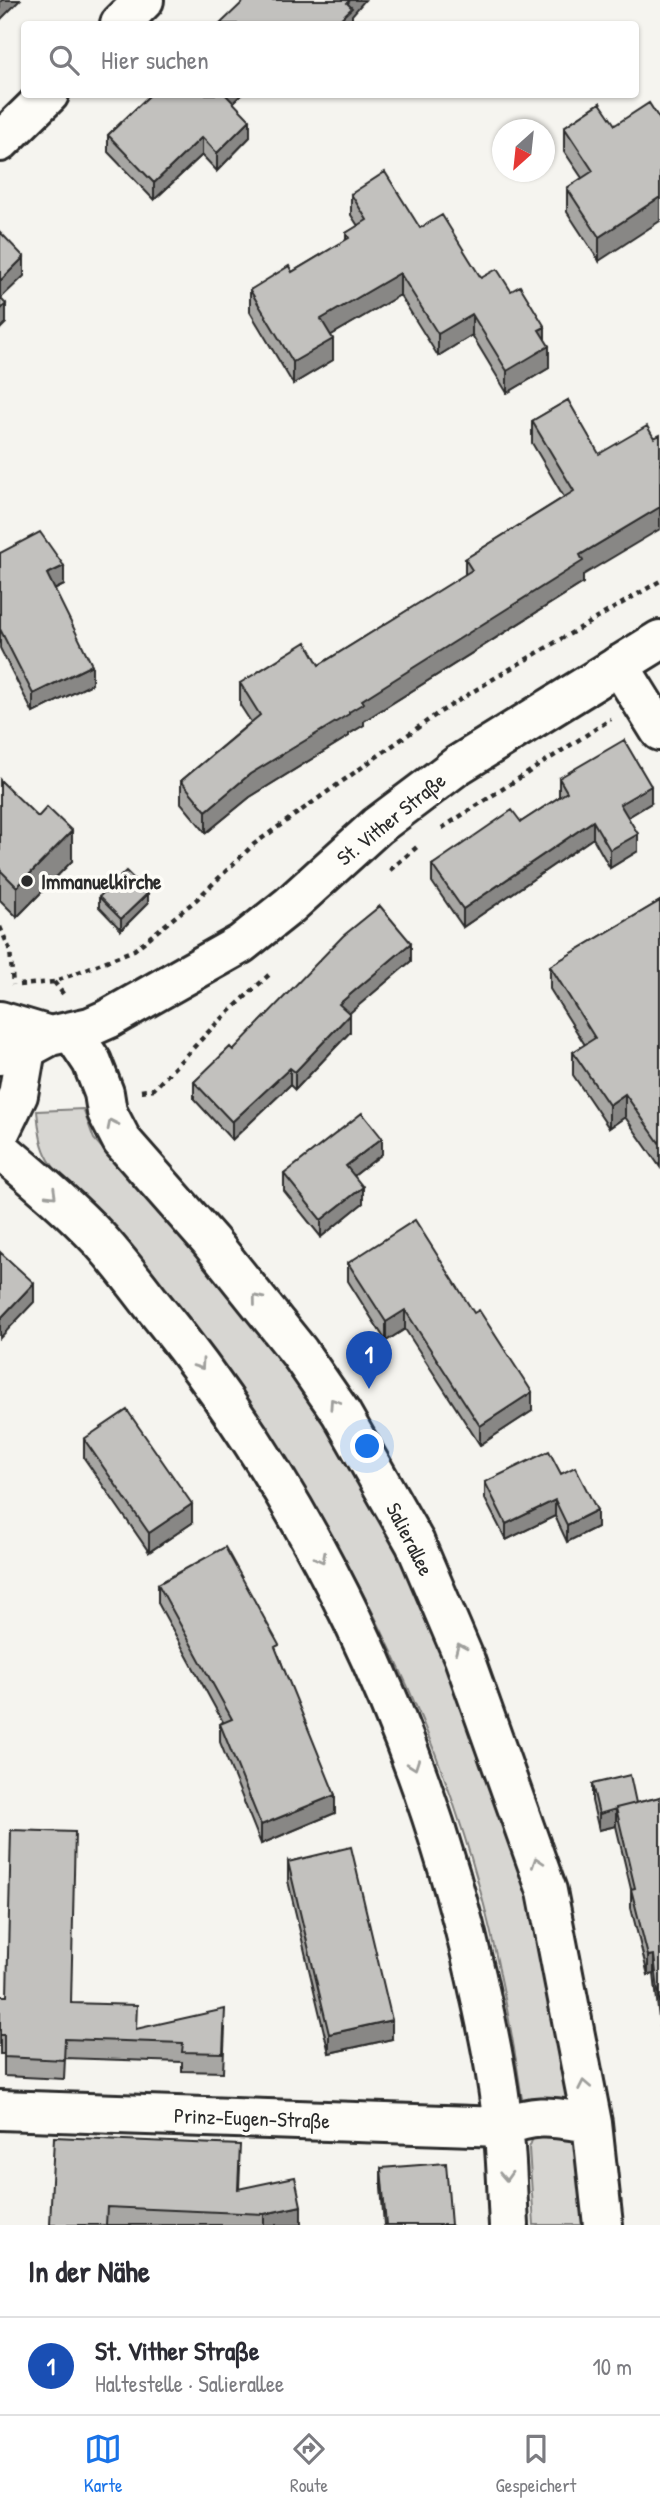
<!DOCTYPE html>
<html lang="de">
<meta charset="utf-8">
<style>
body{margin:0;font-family:"Patrick Hand",sans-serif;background:#f7f7f7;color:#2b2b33}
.compass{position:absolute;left:492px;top:119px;width:63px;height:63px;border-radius:50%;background:#fff;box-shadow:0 2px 5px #0004;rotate:207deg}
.you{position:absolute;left:368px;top:1447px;width:24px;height:24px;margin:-18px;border:5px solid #fff;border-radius:50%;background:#1a73e8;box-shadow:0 0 0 10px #1a73e833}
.badge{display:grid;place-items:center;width:46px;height:46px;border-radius:50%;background:#1a73e8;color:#fff;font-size:23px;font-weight:700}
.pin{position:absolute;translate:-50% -58px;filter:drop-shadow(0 2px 4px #0008)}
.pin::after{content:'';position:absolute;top:37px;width:24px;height:21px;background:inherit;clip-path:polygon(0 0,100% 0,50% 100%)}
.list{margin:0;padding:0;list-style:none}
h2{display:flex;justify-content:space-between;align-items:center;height:91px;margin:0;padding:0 28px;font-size:30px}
h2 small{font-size:23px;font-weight:400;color:#7c7c81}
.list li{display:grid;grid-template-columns:46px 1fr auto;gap:21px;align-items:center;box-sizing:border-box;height:98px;padding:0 28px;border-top:2px solid #e1e1e2}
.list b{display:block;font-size:26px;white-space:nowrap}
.list p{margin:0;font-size:23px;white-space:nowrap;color:#7c7c81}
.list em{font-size:23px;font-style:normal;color:#7c7c81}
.icon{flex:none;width:38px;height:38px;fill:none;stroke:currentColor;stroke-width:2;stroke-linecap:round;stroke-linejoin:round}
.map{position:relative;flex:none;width:660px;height:2225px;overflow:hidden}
.search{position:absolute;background:#fff;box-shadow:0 2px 5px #0004;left:21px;right:21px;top:21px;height:77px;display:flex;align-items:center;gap:18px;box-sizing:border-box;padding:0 24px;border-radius:7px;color:#7c7c81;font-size:26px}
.sheet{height:189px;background:#fff}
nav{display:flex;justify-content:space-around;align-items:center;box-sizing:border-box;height:98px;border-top:2px solid #e1e1e2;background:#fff;font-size:19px;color:#7c7c81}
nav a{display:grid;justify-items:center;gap:4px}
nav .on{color:#1a73e8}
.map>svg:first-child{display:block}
.green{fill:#d7d6d2;stroke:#81807e;stroke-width:2}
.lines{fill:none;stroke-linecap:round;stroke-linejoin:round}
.street-casing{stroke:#2b2b2b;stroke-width:44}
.secondary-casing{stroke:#2b2b2b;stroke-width:44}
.primary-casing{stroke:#2b2b2b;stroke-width:44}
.path{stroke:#2b2b2b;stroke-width:4.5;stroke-dasharray:5 5;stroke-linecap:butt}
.street{stroke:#fdfcf7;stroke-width:38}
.secondary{stroke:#fdfcf7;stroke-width:38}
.primary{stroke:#fdfcf7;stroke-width:38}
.wall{fill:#a7a6a3;stroke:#2b2b2b;stroke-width:2}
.shaded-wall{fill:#888785;stroke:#2b2b2b;stroke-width:2}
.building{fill:#c2c1be;stroke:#2b2b2b;stroke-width:2}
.oneway{stroke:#9e9e9b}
.poi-dot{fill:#2b2b2b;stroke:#fdfcf7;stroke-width:2.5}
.labels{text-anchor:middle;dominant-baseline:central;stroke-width:7;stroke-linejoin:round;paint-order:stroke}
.street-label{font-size:21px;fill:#2b2b2b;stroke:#fdfcf7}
.poi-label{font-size:21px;font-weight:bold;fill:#2b2b2b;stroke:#fdfcf7;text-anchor:start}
</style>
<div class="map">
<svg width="660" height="2225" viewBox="0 0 660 2225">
<rect width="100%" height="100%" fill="#f5f4ef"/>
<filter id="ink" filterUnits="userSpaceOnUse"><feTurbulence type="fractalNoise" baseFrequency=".0143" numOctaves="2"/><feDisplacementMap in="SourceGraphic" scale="14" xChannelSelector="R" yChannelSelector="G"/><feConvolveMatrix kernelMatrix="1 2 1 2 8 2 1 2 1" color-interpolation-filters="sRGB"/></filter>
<g filter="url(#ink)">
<path class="green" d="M83 1109 94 1139 237 1298 334 1432 408 1555 533 1888 577 2108 523 2106C510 2015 492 1923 464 1835 422 1703 361 1579 288 1462 242 1389 193 1321 137 1257 109 1225 71 1197 49 1160 40 1145 39 1129 37 1111Z
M538 2132 578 2138 588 2225H534L529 2148 533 2138Z"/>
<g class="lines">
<g class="street-casing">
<path id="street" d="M120 24 144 0
M0 142 49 94
M619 665 660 731
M0 2110 503 2127"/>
</g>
<g class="secondary-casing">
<path id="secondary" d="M72 1032 92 1062 104 1093 107 1112 122 1141 210 1241 299 1352 341 1413 415 1543 464 1658 547 1891 592 2123 603 2225
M0 1132 18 1095 26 1049
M0 1149C34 1178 69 1207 100 1240 118 1260 134 1281 150 1302 311 1499 420 1728 476 1976 487 2025 498 2076 503 2127 507 2159 507 2192 509 2225
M503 2127C539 2112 554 2118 592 2123"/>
</g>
<g class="primary-casing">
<path id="primary" d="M0 1021 50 1036
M0 1055 26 1049 50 1036 90 1027 108 1019 241 944 290 905 377 826 458 765 660 640"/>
</g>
<path class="path" d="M442 828 611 719
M390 870 418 846
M0 927 10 950 13 985
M54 982 64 995
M19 985 54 982 134 950 196 900 254 844 437 714 498 676 660 581
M141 1091 154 1089 214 1026 272 972"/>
<use href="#street" class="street"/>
<use href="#secondary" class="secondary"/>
<use href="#primary" class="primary"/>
</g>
<path class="wall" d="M151 94H242L233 103 250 137 217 171 202 155 154 200 108 152V135Z
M600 103 599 261 567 212V188L582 178 564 151V127Z
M351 194 420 228 481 278 511 291 545 340 549 368 507 393 472 335 438 356 400 295 331 335 333 360 293 384 250 312V290L292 272 346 240V233L358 226 351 215Z
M568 400 583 583 364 721V725L349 734V736L250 797 206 833 181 803V781L251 722 240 705V683L319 665 465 575V559L564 497 532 443V421Z
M0 553 64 585 54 590 92 684 33 713 0 648Z
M559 778 651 803 628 817 638 851 610 868 593 838 463 927 432 882V865L521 822 559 797Z
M0 780 72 861 17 917 0 900Z
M99 897 148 903 121 930 99 907Z
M660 901V1167L625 1117 609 1128 573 1075V1052L585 1045 550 989V966Z
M411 961 349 1013 350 1032 295 1090 290 1085 232 1140 194 1099V1082L233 1050Z
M382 1154 354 1176 363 1203 321 1237 284 1191V1174Z
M348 1263 532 1411 480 1445 405 1329 386 1341 348 1281Z
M84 1439 192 1523 149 1552 84 1458Z
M561 1474 597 1527 567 1542 555 1516 506 1540 485 1499V1482Z
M158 1584 279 1656 335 1813 261 1844 220 1742V1724L223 1722 158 1603Z
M592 1784 636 1803 660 1797V2028L654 1974 648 1975 631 1908V1889L616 1826 599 1830 592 1801Z
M288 1862 392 2039 329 2053 288 1881Z
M0 1996 71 2003 137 2029 225 2028 223 2072 182 2071V2062L65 2058 64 2079 4 2076V2054H0Z
M240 2167 239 2189 301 2225H50Z
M381 2168 451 2225H384L381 2187Z"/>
<path class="shaded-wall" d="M2 0H20L0 20V2Z
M350 0H365L352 15V24H335Z
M224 94H242L224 111Z
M250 120V137L217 171V153Z
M202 137V155L154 200V183Z
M660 197V221L599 261V237Z
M24 257V276L0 299V281Z
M400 273V295L321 341V319Z
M6 304V323L0 329V310Z
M472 314V335L438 356V334Z
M545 327V348L549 346V368L507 393V371L539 330Z
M333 339V360L293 384V362Z
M660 507V529L583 575V583L364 721V725L349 734V736L250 797 206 833V811L250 774 349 712 362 700 580 555Z
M64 566V585L47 593V574Z
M92 665V684L33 713V694Z
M651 786V803L620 822V804Z
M593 821V838L463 927V909Z
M72 831V861L17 917V887Z
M638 834V851L610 868V850Z
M148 893V903L121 930V919Z
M411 943V961L339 1022V1004Z
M350 1014V1032L295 1090V1072Z
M290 1068V1085L232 1140V1122Z
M625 1094V1117L609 1128V1105Z
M382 1138V1154L346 1182V1166Z
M363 1187V1203L321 1237V1220Z
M34 1283V1302L0 1338V1319Z
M405 1310V1329L386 1341V1322Z
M532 1392V1411L480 1445V1426Z
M555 1500V1516L506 1540V1524Z
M192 1504V1523L149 1552V1533Z
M597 1510V1527L567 1542V1525Z
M335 1795V1813L261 1844V1825Z
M616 1809V1826L599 1830V1814Z
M654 1955V1974L648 1975V1956Z
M392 2020V2039L329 2053V2034Z
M301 2206V2225H264V2214Z"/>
<path class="building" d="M245 0H350L347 3 352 8 335 24H298L297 23 296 24H220Z
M151 94H225L250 120 217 153 202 137 154 183 108 135Z
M600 103 615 125 649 103 660 120V197L599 237 567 188 593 171 564 127Z
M385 172 420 228 442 215 481 278 497 269 511 291 520 286 545 327 539 330 549 346 507 371 472 314 438 334 400 273 321 319 333 339 293 362 250 290 289 266 292 272 349 238 346 233 367 220 351 194Z
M0 232 24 257 0 281Z
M0 298 6 304 0 310Z
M568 400 599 454 647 426 654 438 660 435V507L580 555 583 561 362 700 364 703 349 712V714L250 774 206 811 181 781 260 715 240 683 306 642 319 665 472 570 465 559 574 491 532 421Z
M40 532 64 566 47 574 92 665 33 694 0 629V553Z
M624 740 651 786 620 804 638 834 610 850 593 821 463 909 432 865 512 810 521 822 567 792 559 778Z
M0 780 38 817 47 807 72 831 17 887 0 870Z
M126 871 148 893 121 919 99 897Z
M660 901V1144L625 1094 609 1105 573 1052 595 1038 550 966Z
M380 906 411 943 339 1004 350 1014 295 1072 290 1068 232 1122 194 1082 230 1047 233 1050 343 936Z
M362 1113 382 1138 346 1166 363 1187 321 1220 284 1174Z
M415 1220 474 1313 479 1310 532 1392 480 1426 405 1310 386 1322 348 1263Z
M0 1252 34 1283 0 1319Z
M127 1410 192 1504 149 1533 84 1439Z
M549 1451 561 1474 575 1467 597 1510 567 1525 555 1500 506 1524 485 1482Z
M225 1547 279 1645 275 1647 335 1795 261 1825 220 1724 232 1719 158 1584Z
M630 1775 636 1803 616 1808V1809L599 1814 592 1784Z
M660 1797V2009L654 1955 648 1956 631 1889 635 1888 616 1808Z
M11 1830 75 1832 71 2003 137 2005 136 2029 225 2009 223 2053 182 2052 183 2043 65 2039 64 2060 4 2057V2035H0V1996H7Z
M351 1847 392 2020 329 2034 288 1862Z
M54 2137 240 2145 238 2189 295 2177 301 2206 264 2214 107 2207 106 2225H50Z
M446 2163 451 2225H386L381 2168Z"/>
<defs><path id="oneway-chevron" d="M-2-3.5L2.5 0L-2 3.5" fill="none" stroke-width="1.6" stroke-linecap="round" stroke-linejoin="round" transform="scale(1.75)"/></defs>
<g class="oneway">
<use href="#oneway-chevron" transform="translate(112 1124) rotate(-116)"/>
<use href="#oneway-chevron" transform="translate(52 1194) rotate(44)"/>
<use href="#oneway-chevron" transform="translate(257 1299) rotate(-129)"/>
<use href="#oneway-chevron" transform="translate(200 1365) rotate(55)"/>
<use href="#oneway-chevron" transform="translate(334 1403) rotate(-124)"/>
<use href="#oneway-chevron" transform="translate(321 1558) rotate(63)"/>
<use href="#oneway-chevron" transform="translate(460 1648) rotate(-113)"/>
<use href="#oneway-chevron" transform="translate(414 1765) rotate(70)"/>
<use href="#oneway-chevron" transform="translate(537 1862) rotate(-109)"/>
<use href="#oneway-chevron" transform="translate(584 2085) rotate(-101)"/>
<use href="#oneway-chevron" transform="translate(506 2176) rotate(87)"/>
</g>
</g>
<circle class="poi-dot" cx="27" cy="881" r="7"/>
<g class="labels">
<g class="street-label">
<text transform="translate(391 819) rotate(-39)">St. Vither Straße</text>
<text transform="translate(410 1539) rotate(63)">Salierallee</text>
<text transform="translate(252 2118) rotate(2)">Prinz-Eugen-Straße</text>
</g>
<g class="poi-label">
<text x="41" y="881">Immanuelkirche</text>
</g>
</g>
</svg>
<svg class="compass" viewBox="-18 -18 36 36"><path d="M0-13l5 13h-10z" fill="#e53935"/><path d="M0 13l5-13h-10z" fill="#7c7c81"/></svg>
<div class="you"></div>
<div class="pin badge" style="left:369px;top:1389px;background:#1a4fb4">1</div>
<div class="search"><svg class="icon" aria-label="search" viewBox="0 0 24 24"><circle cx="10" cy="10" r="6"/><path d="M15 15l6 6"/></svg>Hier suchen</div>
</div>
<section class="sheet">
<h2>In der Nähe<small></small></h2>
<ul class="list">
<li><span class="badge" style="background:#1a4fb4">1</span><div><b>St. Vither Straße</b><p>Haltestelle · Salierallee</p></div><em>10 m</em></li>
</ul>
</section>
<nav>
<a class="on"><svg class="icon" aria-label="map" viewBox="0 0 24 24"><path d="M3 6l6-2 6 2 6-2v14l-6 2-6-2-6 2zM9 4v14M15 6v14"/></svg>Karte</a>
<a><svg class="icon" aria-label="directions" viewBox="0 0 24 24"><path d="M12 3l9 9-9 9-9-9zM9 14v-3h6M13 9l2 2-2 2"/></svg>Route</a>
<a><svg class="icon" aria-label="saved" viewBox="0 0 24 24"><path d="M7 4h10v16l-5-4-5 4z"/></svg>Gespeichert</a>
</nav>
